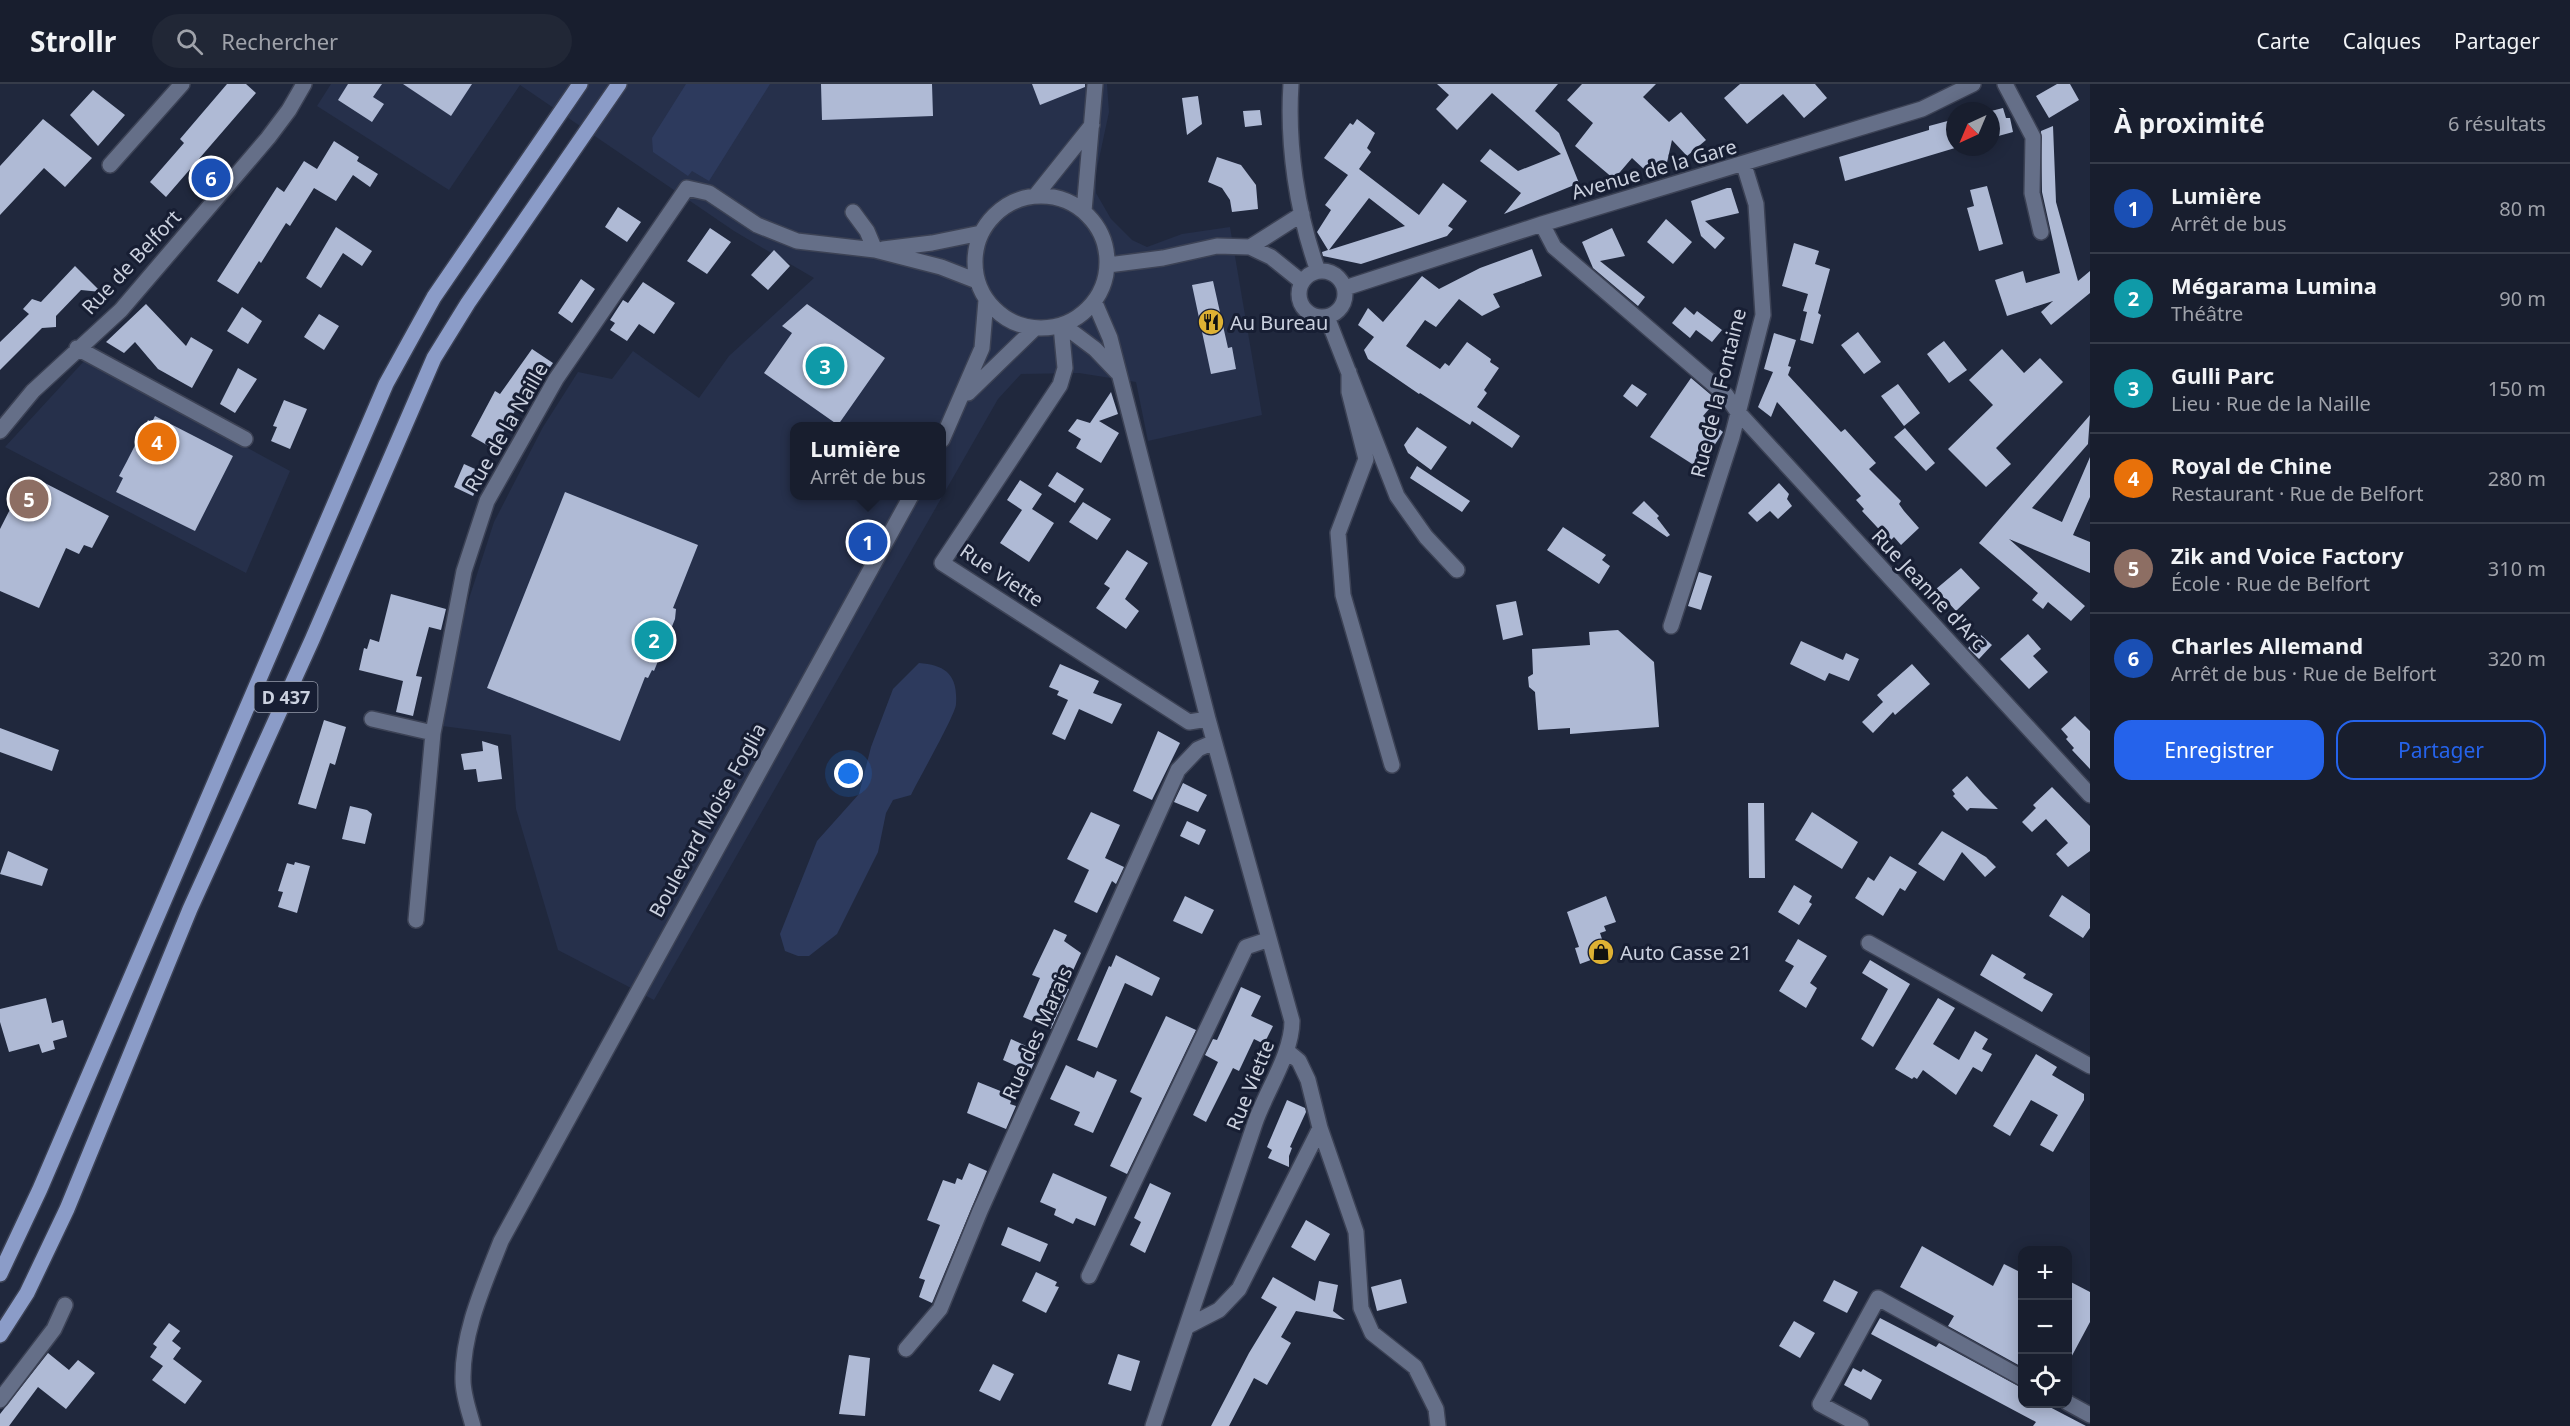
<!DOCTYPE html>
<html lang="fr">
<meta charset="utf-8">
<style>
body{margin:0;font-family:"Noto Sans",sans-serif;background:#212736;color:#f1f3f6}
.controls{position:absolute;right:18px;bottom:18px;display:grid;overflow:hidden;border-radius:12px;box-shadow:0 3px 15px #0003}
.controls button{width:54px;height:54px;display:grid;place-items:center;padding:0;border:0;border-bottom:2px solid #363c4a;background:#181e2e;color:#f1f3f6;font:30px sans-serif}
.compass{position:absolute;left:1946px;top:18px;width:54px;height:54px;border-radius:50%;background:#181e2e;box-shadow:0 3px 15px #0003;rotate:224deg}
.you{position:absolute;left:849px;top:690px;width:21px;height:21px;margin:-15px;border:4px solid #fff;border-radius:50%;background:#1a73e8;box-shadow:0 0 0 9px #1a73e833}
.badge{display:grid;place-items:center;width:39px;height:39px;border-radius:50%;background:#2563eb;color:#fff;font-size:20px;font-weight:700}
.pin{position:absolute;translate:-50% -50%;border:3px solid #fff;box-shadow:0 2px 6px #0006}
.popup{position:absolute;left:790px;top:338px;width:156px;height:78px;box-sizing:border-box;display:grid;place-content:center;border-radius:12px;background:#181e2e;filter:drop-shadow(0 2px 4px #0005);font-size:20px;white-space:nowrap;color:#9fa2aa}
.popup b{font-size:22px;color:#f1f3f6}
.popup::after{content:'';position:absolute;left:50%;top:100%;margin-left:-12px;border:12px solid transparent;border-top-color:#181e2e}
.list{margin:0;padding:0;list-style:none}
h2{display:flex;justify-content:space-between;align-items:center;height:78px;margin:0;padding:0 24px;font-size:26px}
h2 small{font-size:20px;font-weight:400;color:#9fa2aa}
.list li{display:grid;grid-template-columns:39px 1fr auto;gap:18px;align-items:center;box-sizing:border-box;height:90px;padding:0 24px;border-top:2px solid #363c4a}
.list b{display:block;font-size:22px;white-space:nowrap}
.list p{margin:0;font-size:20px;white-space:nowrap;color:#9fa2aa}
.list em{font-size:20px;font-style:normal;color:#9fa2aa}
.actions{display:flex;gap:12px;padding:18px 24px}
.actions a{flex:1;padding:14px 0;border:2px solid #2563eb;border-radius:18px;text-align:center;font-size:21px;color:#2563eb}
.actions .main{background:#2563eb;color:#fff}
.icon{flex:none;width:33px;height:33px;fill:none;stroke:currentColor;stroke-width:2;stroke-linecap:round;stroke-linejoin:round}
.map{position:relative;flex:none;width:2090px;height:1342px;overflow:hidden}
header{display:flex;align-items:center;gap:36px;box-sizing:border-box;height:84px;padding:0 30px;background:#181e2e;border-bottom:2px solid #363c4a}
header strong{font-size:28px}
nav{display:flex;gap:33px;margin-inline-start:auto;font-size:21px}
.search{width:420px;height:54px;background:#212736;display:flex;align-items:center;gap:15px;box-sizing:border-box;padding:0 21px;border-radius:33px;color:#9fa2aa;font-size:22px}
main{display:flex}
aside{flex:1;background:#181e2e}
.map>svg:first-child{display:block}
.built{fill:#26304b;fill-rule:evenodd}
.green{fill:#2d3a5d}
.building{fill:#afbad5;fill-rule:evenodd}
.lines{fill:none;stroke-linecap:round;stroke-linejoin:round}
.minor-casing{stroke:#3c4255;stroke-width:18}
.major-casing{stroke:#3c4255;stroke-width:18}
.minor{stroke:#656f88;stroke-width:15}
.major{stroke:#8b9cc8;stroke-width:15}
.labels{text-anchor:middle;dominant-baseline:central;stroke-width:6;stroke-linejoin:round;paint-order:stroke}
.shield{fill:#171e33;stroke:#959bab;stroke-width:1.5}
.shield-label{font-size:18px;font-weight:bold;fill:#cbd1df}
.street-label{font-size:20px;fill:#cbd1df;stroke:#171e33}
.poi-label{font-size:20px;fill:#cbd1df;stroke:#171e33;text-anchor:start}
</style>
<header>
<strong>Strollr</strong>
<div class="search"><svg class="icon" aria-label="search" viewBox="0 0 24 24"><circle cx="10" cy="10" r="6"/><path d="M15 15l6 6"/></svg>Rechercher</div>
<nav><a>Carte</a><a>Calques</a><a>Partager</a></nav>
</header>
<main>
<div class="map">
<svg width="2090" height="1342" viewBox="0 0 2090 1342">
<rect width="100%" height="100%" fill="#20283d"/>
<path class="built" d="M331 0H1107L1109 28 1096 89V109L1111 135 1132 156 1147 163 1182 150 1230 143 1262 331 1148 357 1136 298 1079 289 1021 290 998 315 654 916 558 866 516 725 511 651 442 642 465 527 494 438 543 343 578 288 612 295 633 267 699 314 729 272 814 194 734 147 520 1 449 106 317 22ZM794 342H942V412H794Z
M85 276 290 387 246 489 5 363Z"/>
<path class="green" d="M686 0H770L709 97 692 87 688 92 653 68 652 54Z
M919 579C945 581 958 590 956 620 956 630 918 696 911 711L893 716 886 729 878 768 837 850 809 872H798L785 867 780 850 817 757 859 710 871 663 893 605Z"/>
<path class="building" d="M227 0H246L256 9 166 113 150 98 184 59 180 55Z
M348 0H382L373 13 384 20 372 38 338 16Z
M403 0H472L451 32Z
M821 0H932L933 32 822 36Z
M1032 0H1085V3L1040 21Z
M1437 0H1558L1535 27 1559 49 1579 99 1504 130 1521 109 1480 77 1490 65 1518 87 1561 70 1492 9 1457 46 1436 25 1449 11Z
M1582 0H1656L1643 13 1669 38 1681 28 1706 56 1687 72 1672 56 1666 83 1647 88 1632 74 1614 95 1575 62 1593 39 1567 16Z
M1740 0H1815L1827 14 1804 34 1783 10 1747 40 1724 14Z
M2057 0H2070L2079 16 2049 34 2036 12Z
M93 6 125 31 98 62 70 31Z
M1198 12 1202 40 1187 51 1182 14Z
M2003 24 2006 34H2010L2013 48 1991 54V27Z
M1260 26 1262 41 1245 43 1243 27Z
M43 35 92 74 65 103 44 84 0 131V82Z
M1357 35 1375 49 1367 64 1371 68 1359 85 1419 131 1443 99 1467 117 1448 142 1453 145 1447 152 1361 180 1323 172 1322 168 1328 166 1317 148 1331 126 1325 121 1348 91 1324 74 1350 39 1353 41ZM1369 114 1405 142 1329 166Z
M1955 35V64L1845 97 1839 73 1929 46V42Z
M2053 42 2056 118 2078 197 2090 187V209L2051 241 2041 228 2053 217 2007 232 1995 196 2023 187 2026 199 2060 189 2042 108 2041 47Z
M334 57 359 73 357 77 378 90 370 103 353 91 336 117 314 104 290 142 286 139 261 179 259 177 238 210 217 197 277 103 284 108 304 77 317 85Z
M1217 73 1241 81 1256 101 1258 125 1232 128 1230 116 1222 104 1208 98Z
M1987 102 2003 160 1979 167 1967 124 1974 122 1970 106Z
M1727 104H1731L1739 129 1705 137 1725 154 1715 165 1701 152 1691 117Z
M618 123 641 138 627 158 605 143Z
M1666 135 1692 158 1673 180 1647 158Z
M336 143 372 167 362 182 343 169 321 204 306 194Z
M710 144 731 158 707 190 687 177Z
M1612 144 1625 172 1600 177 1645 213 1638 222 1593 184 1582 158Z
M1794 159 1819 167 1815 180 1830 185 1818 229 1821 231 1813 260 1800 256 1807 228 1803 227 1808 210 1782 202Z
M1532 165 1542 192 1493 210 1500 223 1482 232 1459 215 1436 243 1425 236 1406 262 1440 285 1445 279 1449 282 1467 258 1491 275 1490 278 1499 284 1484 306 1487 309 1477 323 1520 352 1512 364 1472 337 1470 341 1420 309 1419 310 1368 275 1364 266 1374 253 1358 241 1368 224 1383 238 1422 192 1439 205 1480 184Z
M774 166 790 182 768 206 751 191Z
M75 182 101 208 81 206 56 232V243L42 244 0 286V258L29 230 23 225 32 215 41 218Z
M581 195 595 205 572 239 558 229Z
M1213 197 1228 264 1232 263 1236 285 1211 290 1192 201Z
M643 198 675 219 654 250 639 240 627 257 610 246 615 239 610 236 623 216 628 219Z
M146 220 186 262 191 253 213 266 192 304 158 285 135 258 124 269 106 258Z
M807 220 885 274 838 341 764 289 792 249 782 242Z
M242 223 262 237 248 260 227 247Z
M1685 223 1694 231 1697 227 1722 246 1712 258 1696 246 1690 254 1672 239Z
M319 230 339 242 324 266 304 253Z
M1858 248 1881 278 1864 290 1841 261Z
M1774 249 1796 256 1788 282 1791 283 1788 291 1841 348 1845 345 1876 379 1869 385 1901 417 1899 420 1904 427 1919 444 1901 461 1894 453 1890 457 1862 427 1864 425 1856 416 1861 412 1777 318 1771 333 1758 323 1773 288 1764 285Z
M1944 257 1967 286 1949 299 1927 270Z
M532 265 553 279 539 299 536 296 518 321 494 365 471 352 495 307 500 310Z
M2002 265 2024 289 2040 274 2063 298 1996 364 2011 380 1986 403 1948 365 1993 321 1969 296Z
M238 284 257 295 235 329 220 320Z
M1691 294 1717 316 1703 332 1723 348 1710 368 1712 370 1700 385 1650 353Z
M1632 300 1647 310 1637 323 1623 312Z
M1898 300 1920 329 1904 342 1881 312Z
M1111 308 1118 330 1099 337 1119 349 1101 379 1076 364 1081 355 1068 347 1077 335 1090 339Z
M284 316 307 325 290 365 271 357 277 343 273 342Z
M2090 331 2088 360 2032 424 2062 438 2090 373V413L2073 451 2090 458V489L2009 455 2085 522 2071 537 2048 518 2043 525 2032 516 2038 509 1979 459Z
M155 332 233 372 195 447 116 408 123 394 119 392 126 379 148 336 152 338Z
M1417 343 1447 363 1431 386 1408 369 1404 361Z
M1905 344 1935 379 1926 387 1894 353Z
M464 380 484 389 473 412 454 403Z
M1417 382 1470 417 1462 428 1410 394Z
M1057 388 1084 405 1075 419 1048 402Z
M26 394 35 399 37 395 109 432 92 464 84 461 79 470 66 464 39 524 0 507V445Z
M1020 396 1042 410 1032 425 1054 439 1029 478 1000 459 1022 426 1007 416Z
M1779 399 1789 410 1787 415 1792 422 1778 435 1770 427 1757 438 1748 429Z
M565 408 698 461 673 524 676 525 675 535 654 587 652 586 648 594 645 593 620 657 487 604Z
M1644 417 1659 432 1657 434 1670 451 1667 453 1632 429Z
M1083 418 1111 435 1097 456 1069 438Z
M1563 443 1606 471 1602 476 1610 482 1599 500 1547 466Z
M1127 466 1148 479 1125 515 1139 527 1126 545 1096 524 1110 504 1104 500Z
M1961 484 1980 504 1956 527 1936 505Z
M1699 488 1712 492 1701 526 1688 522Z
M391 510 446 525 441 546 429 543 416 592 422 593 413 632 396 628 403 597 359 586 364 564 367 565 370 555 379 558Z
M1516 517 1523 551 1503 556 1496 521Z
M1618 546 1654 578 1659 643 1570 650V644L1538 646 1535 608 1529 603 1528 593 1533 590 1532 565 1590 561 1589 548Z
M2028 550 2041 565 2033 572 2048 588 2029 605 2000 575Z
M1981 551 1992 561 1979 575 1968 564Z
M1801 557 1843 576 1846 569 1859 575 1849 597 1829 589 1825 597 1790 580Z
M1060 580 1099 597 1093 609 1122 620 1112 640 1079 625 1065 656 1052 650 1068 616 1057 611 1059 607 1049 603Z
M1912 580 1930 600 1895 631 1893 628 1873 649 1862 638 1883 618 1877 611Z
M2075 632 2090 647V685L2072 666 2074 664 2066 655 2068 653 2061 645Z
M324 636 346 643 335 681 330 679 316 725 298 720Z
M0 644 59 666 52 687 0 668Z
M1158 647 1180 659 1152 716 1133 707Z
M482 657 498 662 502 695 478 698 476 685 464 686 461 670 483 667Z
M1967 692 1983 710 1998 725 1970 724 1967 727 1953 712 1955 710 1952 706Z
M1183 699 1207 711 1198 728 1174 718Z
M2052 703 2090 742V767L2068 783 2056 770 2068 759 2046 735 2032 748 2022 738 2036 724 2033 721Z
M1748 719H1764L1765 794H1749Z
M350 722 367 726 372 730 365 760 342 755Z
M1091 728 1120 741 1105 774 1124 783 1116 800 1112 797 1097 829 1074 818 1089 786 1067 775Z
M1812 728 1858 758 1842 785 1795 756Z
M1187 737 1206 746 1199 761 1180 752Z
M1942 747 1986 773 1996 783 1985 793 1962 768 1944 797 1918 780Z
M8 767 48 785 42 802 0 790Z
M1890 772 1917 788 1905 807 1900 804 1883 832 1855 814 1868 793 1874 797Z
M295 778 310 782 297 829 278 823 283 808 278 807 287 779 294 781Z
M1794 801 1812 812 1809 818 1812 820 1799 841 1778 828Z
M2062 811 2090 830V844L2083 854 2049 832Z
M1185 812 1214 826 1202 850 1173 837Z
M1606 812 1616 838 1604 842 1606 847 1600 849 1607 870 1580 880 1575 864 1579 863 1567 828Z
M1054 845 1067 851 1064 857 1081 869 1065 904 1069 905 1051 945 1023 933 1040 894 1032 891Z
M1798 855 1827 872 1810 899 1817 904 1806 924 1779 907 1794 882 1785 877Z
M1992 870 2026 890 2023 894 2053 910 2042 928 1980 891Z
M1116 871 1160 894 1152 912 1125 899 1097 964 1077 956 1109 882 1111 883Z
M1870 876 1910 900 1873 963 1861 955 1888 905 1862 889Z
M1241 903 1261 912 1251 932 1273 942 1264 960 1254 955 1239 987 1233 984 1206 1038 1193 1031 1218 978 1205 971 1213 955 1217 956Z
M46 914 52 939 63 936 67 953 53 957 55 965 42 969 39 960 9 968 0 938V925Z
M1938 914 1955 924 1933 960 1959 976 1975 947 1988 955 1982 965 1992 970 1982 988 1973 983 1956 1011 1923 986 1917 995 1914 993 1912 995 1895 985Z
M1166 932 1196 946 1127 1090 1110 1082 1142 1014 1130 1008Z
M1011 955 1039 968 1030 988 1003 976Z
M2036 970 2057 983 2052 991 2084 1010V1016L2053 1068 2040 1061 2058 1031 2031 1016 2010 1052 1993 1042Z
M1066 981 1094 994 1097 987 1117 996 1093 1049 1074 1041 1080 1028 1050 1015Z
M978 998 1013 1012 1010 1020 1016 1022 1006 1045 967 1029Z
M1287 1016 1305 1024 1306 1028 1290 1063 1292 1064 1289 1072V1083L1268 1074 1272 1066 1267 1063Z
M969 1079 987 1087 932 1219 919 1213 925 1196 919 1194 940 1141 927 1136 943 1096 955 1100 957 1094 962 1096Z
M1053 1089 1107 1113 1095 1142 1076 1134 1073 1140 1054 1131 1056 1125 1040 1118Z
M1150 1099 1171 1109 1145 1169 1130 1161 1141 1138 1134 1134Z
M1306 1136 1330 1150 1315 1177 1291 1163Z
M1008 1143 1048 1160 1040 1178 1001 1161Z
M1922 1162 1993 1202 2004 1180 2022 1189V1283L1948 1242 1954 1232 1900 1203Z
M1036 1188 1057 1198 1055 1202 1059 1203 1046 1229 1022 1217Z
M1273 1193 1315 1217 1319 1197 1338 1201 1333 1227 1345 1236 1296 1227 1281 1253 1291 1259 1267 1301 1254 1294 1229 1342H1211L1249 1269 1277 1223 1261 1214Z
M1401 1195 1407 1219 1377 1227 1371 1203Z
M1834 1196 1858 1208 1847 1229 1823 1217Z
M2067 1196 2090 1208V1238L2067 1281Z
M1880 1234 1936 1263 1939 1259 2022 1304V1320H2044L2086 1342H2033L2036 1338 1871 1250Z
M1794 1237 1815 1249 1800 1274 1779 1262Z
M169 1239 180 1247 172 1257 181 1264 173 1275 202 1297 185 1320 152 1296 163 1282 150 1273 157 1263 153 1260Z
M48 1269 69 1286 78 1276 95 1289 66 1325 38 1303 9 1342H0V1330Z
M1118 1270 1140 1277 1131 1307 1108 1300Z
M849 1271 870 1274 865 1332 839 1330Z
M993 1280 1014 1290 1000 1317 979 1307Z
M1853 1284 1861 1288 1863 1285 1882 1296 1871 1316 1844 1301Z"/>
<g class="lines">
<g class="minor-casing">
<path id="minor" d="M1291 0C1287 61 1297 129 1318 187
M2005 0 2033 53 2032 109 2041 148
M110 81 182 0
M1036 111 1092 41
M975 178a66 66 0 1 1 132 0a66 66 0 1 1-132 0Z
M1084 127 1095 0
M853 128 867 147 875 166
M1542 140 1554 163 1726 311 1737 327 2090 711
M1250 163 1302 130
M883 165 932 159 981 149
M1108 181 1163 174 1217 162 1250 163 1271 173 1302 198
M1299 210a23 23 0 1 1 46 0a23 23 0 1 1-46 0Z
M1345 204 1542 140 1922 25 1973 0
M1095 219 1110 254 1208 635 1292 937C1292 970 1266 1007 1255 1039 1220 1140 1188 1241 1153 1342
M1327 233 1397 412 1426 453 1457 486
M1063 241 1095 265 1117 288
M1061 242 1065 284 1060 301 942 479 1189 638 1208 635
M77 264 245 355
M1349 288V308L1366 375 1338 449 1343 511 1392 681
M968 309 1034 245
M0 347 33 307 121 226 268 54 289 26 304 0
M942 356 982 264 986 216
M1671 542 1732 353 1763 231 1756 120 1744 81
M372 635 433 649
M416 836 433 649 464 487 487 417 556 295 687 104 709 109 757 141 797 157 875 166 941 183 977 197
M1869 859 2090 982
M1287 967 1299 977 1308 996 1320 1044 1356 1148 1361 1224 1372 1249 1415 1283 1436 1325 1438 1342
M1089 1192 1246 863 1267 856
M1188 1242 1219 1226 1239 1205 1320 1044
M906 1265 940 1225 980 1127 1178 686 1198 665 1214 658
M0 1316 54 1245 65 1221
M2068 1319 2090 1331
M473 1342C469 1327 463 1311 463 1296 462 1248 484 1201 501 1157L911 412
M1861 1342 1820 1320 1878 1214 2022 1294"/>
</g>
<g class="major-casing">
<path id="major" d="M0 1190 40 1105 386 300 434 213 580 0
M0 1251 27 1209 67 1125 190 825 312 556 434 274 468 219 619 0"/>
</g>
<use href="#minor" class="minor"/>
<use href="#major" class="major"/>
</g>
<defs>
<g id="restaurant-disc" transform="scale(1.35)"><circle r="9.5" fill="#deb133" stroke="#171e33"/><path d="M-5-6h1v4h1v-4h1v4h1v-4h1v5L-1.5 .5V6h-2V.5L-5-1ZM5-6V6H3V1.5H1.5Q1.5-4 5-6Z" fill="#111"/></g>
<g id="shop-disc" transform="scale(1.35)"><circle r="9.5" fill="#deb133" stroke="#171e33"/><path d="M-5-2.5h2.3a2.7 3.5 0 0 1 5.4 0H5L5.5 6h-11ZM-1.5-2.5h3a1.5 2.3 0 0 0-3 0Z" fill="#111"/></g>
</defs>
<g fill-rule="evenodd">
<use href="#restaurant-disc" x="1211" y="238"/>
<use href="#shop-disc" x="1601" y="868"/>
</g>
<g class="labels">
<rect class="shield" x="254.5" y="598" width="63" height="30" rx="4.5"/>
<g class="shield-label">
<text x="286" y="613">D 437</text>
</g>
<g class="street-label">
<text transform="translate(1654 85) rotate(-16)">Avenue de la Gare</text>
<text transform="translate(131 178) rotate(-47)">Rue de Belfort</text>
<text transform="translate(1718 309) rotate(-76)">Rue de la Fontaine</text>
<text transform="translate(506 343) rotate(-60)">Rue de la Naille</text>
<text transform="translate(1002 491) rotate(34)">Rue Viette</text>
<text transform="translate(1929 505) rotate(47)">Rue Jeanne d'Arc</text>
<text transform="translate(707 736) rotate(-61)">Boulevard Moise Foglia</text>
<text transform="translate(1037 949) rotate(-66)">Rue des Marais</text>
<text transform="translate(1250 1001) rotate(-68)">Rue Viette</text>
</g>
<g class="poi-label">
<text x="1230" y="238">Au Bureau</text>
<text x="1620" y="868">Auto Casse 21</text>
</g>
</g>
</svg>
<div class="controls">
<button>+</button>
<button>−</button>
<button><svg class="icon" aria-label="locate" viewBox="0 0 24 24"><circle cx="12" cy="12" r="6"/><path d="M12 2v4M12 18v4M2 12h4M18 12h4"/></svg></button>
</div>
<svg class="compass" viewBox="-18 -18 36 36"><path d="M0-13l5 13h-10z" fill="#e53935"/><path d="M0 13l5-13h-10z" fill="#9fa2aa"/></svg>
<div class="you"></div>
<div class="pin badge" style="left:868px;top:458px;background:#1a4fb4">1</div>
<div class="popup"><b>Lumière</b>Arrêt de bus</div>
<div class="pin badge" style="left:654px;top:556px;background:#0f9aa8">2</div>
<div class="pin badge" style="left:825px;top:282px;background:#0f9aa8">3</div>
<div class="pin badge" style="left:157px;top:358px;background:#e8710a">4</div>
<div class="pin badge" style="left:29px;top:415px;background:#8d6e63">5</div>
<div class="pin badge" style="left:211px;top:94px;background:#1a4fb4">6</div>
</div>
<aside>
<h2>À proximité<small>6 résultats</small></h2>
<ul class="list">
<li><span class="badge" style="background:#1a4fb4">1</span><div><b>Lumière</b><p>Arrêt de bus</p></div><em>80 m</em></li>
<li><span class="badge" style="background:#0f9aa8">2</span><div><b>Mégarama Lumina</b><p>Théâtre</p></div><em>90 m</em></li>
<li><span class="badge" style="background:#0f9aa8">3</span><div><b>Gulli Parc</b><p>Lieu · Rue de la Naille</p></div><em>150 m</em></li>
<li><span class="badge" style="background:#e8710a">4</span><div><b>Royal de Chine</b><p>Restaurant · Rue de Belfort</p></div><em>280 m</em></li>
<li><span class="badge" style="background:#8d6e63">5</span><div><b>Zik and Voice Factory</b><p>École · Rue de Belfort</p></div><em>310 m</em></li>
<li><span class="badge" style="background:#1a4fb4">6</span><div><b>Charles Allemand</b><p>Arrêt de bus · Rue de Belfort</p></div><em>320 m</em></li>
</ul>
<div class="actions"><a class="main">Enregistrer</a><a>Partager</a></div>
</aside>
</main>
